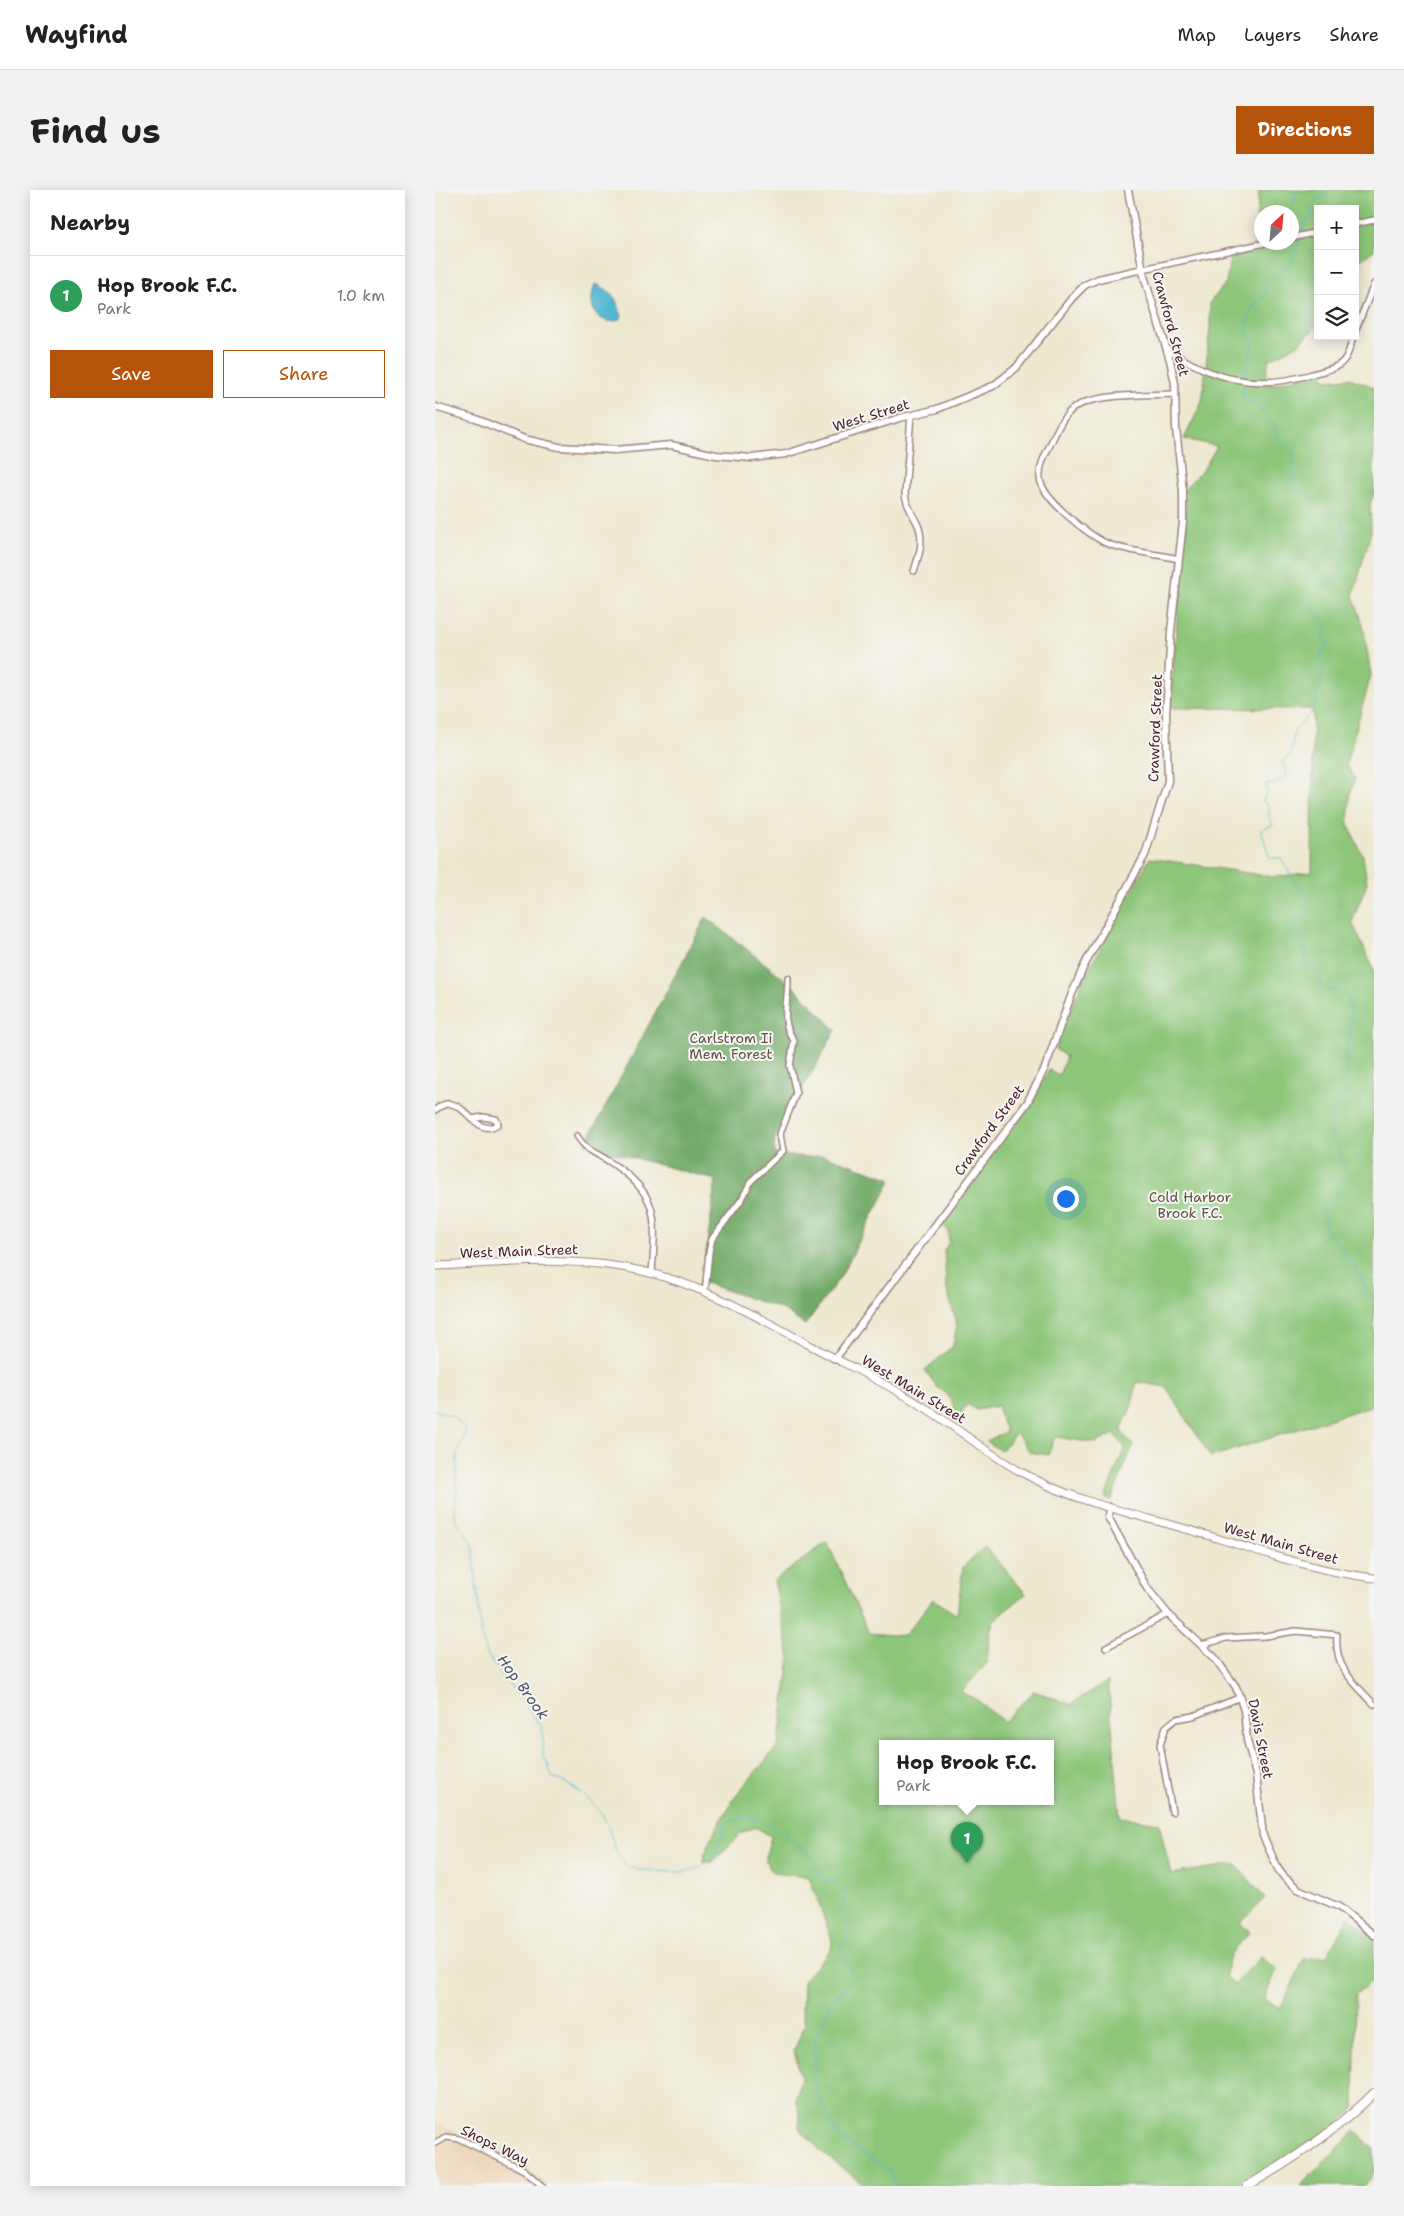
<!DOCTYPE html>
<meta charset="utf-8">
<style>
body{margin:0;font-family:"Shantell Sans",sans-serif;background:#f2f2f2;color:#222}
.controls{position:absolute;right:15px;top:15px;display:grid;overflow:hidden;border-radius:0px;box-shadow:0 2px 12px #0003}
.controls button{width:45px;height:45px;display:grid;place-items:center;padding:0;border:0;border-bottom:1px solid #e0e0e0;background:#fff;color:#222;font:25px sans-serif}
.compass{position:absolute;left:819px;top:15px;width:45px;height:45px;border-radius:50%;background:#fff;box-shadow:0 2px 12px #0003;rotate:26deg}
.you{position:absolute;left:630px;top:1008px;width:18px;height:18px;margin:-12px;border:4px solid #fff;border-radius:50%;background:#1a73e8;box-shadow:0 0 0 8px #1a73e833}
.badge{display:grid;place-items:center;width:32px;height:32px;border-radius:50%;background:#b45309;color:#fff;font-size:16px;font-weight:700}
.pin{position:absolute;translate:-50% -41px;filter:drop-shadow(0 1px 2px #0008)}
.pin::after{content:'';position:absolute;top:26px;width:18px;height:15px;background:inherit;clip-path:polygon(0 0,100% 0,50% 100%)}
.popup{position:absolute;left:444px;top:1550px;width:175px;height:65px;box-sizing:border-box;display:grid;place-content:center;border-radius:0px;background:#fff;filter:drop-shadow(0 1px 4px #0005);font-size:16px;white-space:nowrap;color:#767676}
.popup b{font-size:19px;color:#222}
.popup::after{content:'';position:absolute;left:50%;top:100%;margin-left:-10px;border:10px solid transparent;border-top-color:#fff}
.list{margin:0;padding:0;list-style:none}
h2{display:flex;justify-content:space-between;align-items:center;height:65px;margin:0;padding:0 20px;font-size:21px}
h2 small{font-size:16px;font-weight:400;color:#767676}
.list li{display:grid;grid-template-columns:32px 1fr auto;gap:15px;align-items:center;box-sizing:border-box;height:80px;padding:0 20px;border-top:1px solid #e0e0e0}
.list b{display:block;font-size:19px;white-space:nowrap}
.list p{margin:0;font-size:16px;white-space:nowrap;color:#767676}
.list em{font-size:16px;font-style:normal;color:#767676}
.actions{display:flex;gap:10px;padding:15px 20px}
.actions a{flex:1;padding:11px 0;border:1px solid #b45309;border-radius:0px;text-align:center;font-size:18px;color:#b45309}
.actions .main{background:#b45309;color:#fff}
.icon{flex:none;width:28px;height:28px;fill:none;stroke:currentColor;stroke-width:2;stroke-linecap:round;stroke-linejoin:round}
.map{position:relative;flex:none;width:939px;height:1996px;overflow:hidden;border-radius:0px}
header{display:flex;align-items:center;gap:30px;box-sizing:border-box;height:70px;padding:0 25px;background:#fff;border-bottom:1px solid #e0e0e0}
header strong{font-size:24px}
nav{display:flex;gap:28px;margin-inline-start:auto;font-size:18px}
.intro{display:flex;align-items:center;justify-content:space-between;box-sizing:border-box;height:120px;padding:0 30px}
h1{margin:0;font-size:35px}
.button{padding:12px 22px;border-radius:0px;background:#b45309;color:#fff;font-size:18px;font-weight:700}
main{display:flex;gap:30px;padding:0 30px}
aside{flex:1;background:#fff;border-radius:0px;box-shadow:0 2px 12px #0003}
.map>svg:first-child{display:block}
.built{fill:#edd7bb}
.green{fill:#8dc679;stroke:#6c7252;fill-rule:evenodd}
.forest{fill:#72ab69;stroke:#5e654a}
.water{fill:#53b7d1;stroke:#4e6b7e}
.lines{fill:none;stroke-linecap:round;stroke-linejoin:round}
.stream{stroke:#53b7d1;stroke-width:1}
.minor-casing{stroke:#9c847e;stroke-width:8}
.tertiary-casing{stroke:#9c847e;stroke-width:9}
.secondary-casing{stroke:#9c847e;stroke-width:9}
.primary-casing{stroke:#9c847e;stroke-width:10}
.minor{stroke:#fff;stroke-width:5}
.tertiary{stroke:#fff;stroke-width:6}
.secondary{stroke:#fff;stroke-width:7}
.primary{stroke:#fff;stroke-width:8}
.labels{text-anchor:middle;dominant-baseline:central;stroke-width:4;stroke-linejoin:round;paint-order:stroke}
.street-label{font-size:14px;fill:#4a1f2b;stroke:#f6f6f2}
.park-label{font-size:14px;fill:#5e5142;stroke:#f6f6f2}
.water-label{font-size:15px;font-style:italic;fill:#4d5465;stroke:#f6f6f2}
</style>
<header>
<strong>Wayfind</strong>
<nav><a>Map</a><a>Layers</a><a>Share</a></nav>
</header>
<div class="intro"><h1>Find us</h1><a class="button">Directions</a></div>
<main>
<aside>
<h2>Nearby<small></small></h2>
<ul class="list">
<li><span class="badge" style="background:#2e9e5b">1</span><div><b>Hop Brook F.C.</b><p>Park</p></div><em>1.0 km</em></li>
</ul>
<div class="actions"><a class="main">Save</a><a>Share</a></div>
</aside>
<div class="map">
<svg width="939" height="1996" viewBox="0 0 939 1996">
<rect width="100%" height="100%" fill="#f6f6f2"/>
<filter id="ink" filterUnits="userSpaceOnUse"><feTurbulence type="fractalNoise" baseFrequency=".02" numOctaves="2"/><feDisplacementMap in="SourceGraphic" scale="10" xChannelSelector="R" yChannelSelector="G"/><feConvolveMatrix kernelMatrix="1 2 1 2 8 2 1 2 1" color-interpolation-filters="sRGB"/></filter>
<filter id="wash" filterUnits="userSpaceOnUse"><feTurbulence type="fractalNoise" baseFrequency=".0096" numOctaves="4" result="noise"/><feDisplacementMap in="SourceGraphic" scale="20" xChannelSelector="R" yChannelSelector="G"/><feGaussianBlur stdDeviation="1.12" result="paint"/><feColorMatrix in="noise" values="0 0 0 0 0 0 0 0 0 0 0 0 0 0 0 0 0 1.4 0 .05"/><feComposite in="paint" operator="in"/></filter>
<g filter="url(#wash)">
<rect width="100%" height="100%" fill="#eee8d0"/>
<path class="built" d="M0 1931 93 1977 113 1996H0Z"/>
<path class="green" d="M824 0H939V60L920 74V19H883V135L864 154 834 170 829 196 887 182 890 190 915 188 939 197V305L935 313 936 342 918 406 928 434 936 485 911 575 920 588 915 606 913 634 928 666 932 693 917 732 939 780V1215L776 1267 731 1197 702 1192 697 1214 686 1241 698 1256 676 1310 670 1308 690 1257 679 1244 661 1253 620 1247 613 1265 595 1262 581 1243 566 1261 551 1251 571 1242 562 1216 542 1220 532 1214 522 1230 513 1223 519 1216 512 1204 502 1197 490 1180 518 1156 522 1135 511 1096 509 1060 514 1052 513 1040 505 1034 592 919 614 880 624 885 631 867 620 859 648 790 715 668 839 687 877 682 878 519 735 518 751 320V297L770 277 782 256 749 249 767 212 775 138V112L791 93 796 64 819 59ZM826 22H856V52H826Z
M392 1352 434 1443 469 1446 498 1409 522 1425 528 1377 550 1356 591 1404 559 1430 555 1442 552 1473 526 1502 542 1510 569 1532 599 1501 636 1514 673 1491 685 1627 724 1633 736 1684 800 1674 830 1708 805 1733 815 1742C801 1758 791 1765 791 1786L799 1795 826 1767 842 1779 829 1810 846 1818 869 1769 892 1766 914 1726 939 1748V1789L921 1804 919 1919 895 1940 809 1996H426L425 1991 389 1964 364 1938 365 1924 361 1909 366 1888 359 1861 370 1834 367 1823 368 1791 396 1759 397 1750 374 1687 338 1683 330 1670 336 1646 320 1637 305 1644 278 1672H267L276 1648 301 1605 343 1556 355 1468 339 1391ZM448 1554H616V1612H448Z
M920 1941 939 1959V1983L928 1996H865Z"/>
<path class="forest" d="M271 727 357 795 401 840 340 948 339 964 374 967 388 965 457 989 406 1086 370 1135 346 1119 267 1092 281 990 150 955Z"/>
<path class="water" d="M160 94C178 101 181 108 187 126 181 136 164 131 160 122 155 114 157 102 160 94Z"/>
<g class="lines">
<path class="stream" d="M856 22 859 14 860 0
M856 34 868 42 871 30 878 25 877 20 882 8 890 6 889 0
M810 188 818 151 812 146C812 136 812 124 819 116 828 105 830 106 832 92L855 74 866 49
M809 194 808 210C823 214 829 226 841 236L842 249 859 260 857 283 861 297 869 301 891 322 898 323 906 328 911 346 917 349 911 357 904 360 909 369 904 379 902 391 878 399C871 411 884 428 893 436L888 446 893 451 884 470 888 475 881 513 875 524 860 539 855 565 847 572 851 582V588L841 593 830 595 832 602 828 611 834 616V627L838 635 826 640 835 668H846L872 713 868 727 862 729 859 741 871 759V775L885 776V798L909 802 915 817 916 826 911 877 914 883 909 904 900 910 895 937 910 977 897 1014 886 1019 893 1043 916 1069 939 1112
M0 1220 19 1227 31 1240 22 1264 20 1329 38 1355 46 1445 53 1466 107 1537 108 1568 112 1572 117 1587C135 1593 157 1609 168 1626 177 1640 177 1662 190 1674 198 1681 209 1680 219 1681 264 1685 278 1680 290 1634L310 1627 326 1631
M330 1633 350 1645 375 1664 389 1691 403 1692 412 1703 405 1723 415 1740 405 1758 420 1789 396 1811 380 1850 379 1896 403 1947 453 1979 461 1996"/>
</g>
</g>
<g filter="url(#ink)">
<g class="lines">
<g class="minor-casing">
<path id="minor" d="M920 34 939 30
M856 48 883 42
M708 79 835 52
M920 142 939 94
M732 159C778 190 821 200 874 185 904 176 911 179 918 146
M740 204C715 205 668 204 646 214 629 221 622 240 615 255 610 265 604 276 605 288 606 308 655 347 673 354 696 362 721 364 744 369
M476 225 470 304C471 315 477 323 482 333 490 349 484 366 479 381
M0 920C3 918 7 915 11 914 31 910 41 949 63 934L61 929 48 927 37 929
M142 946C152 962 161 962 175 972 226 1005 221 1029 217 1083
M270 1102 274 1062 277 1049 307 1009 316 991 348 961 345 944 361 903 355 876 359 850C344 832 354 809 353 788
M767 1455 791 1448 830 1446 861 1441 902 1445C899 1478 918 1492 939 1514
M671 1457 733 1424
M737 1622 725 1555 731 1537 741 1529 758 1526 806 1507
M0 1953 11 1947 25 1949 89 1980 107 1996"/>
</g>
<g class="tertiary-casing">
<path id="tertiary" d="M0 217 41 229 89 249 124 257 180 260 236 255 281 265 317 268 351 264 465 228 502 219 558 196 581 178 637 108 650 95 663 89 708 79
M400 1169 592 913 610 878 636 806 649 776 710 665 733 591 731 524 736 441 748 332V301L741 238 740 194 735 170 709 86 693 0
M674 1317 673 1327 712 1398 733 1424 780 1468 801 1497 809 1520 812 1550 821 1585 828 1646 843 1679 849 1687 863 1699 904 1717 939 1745"/>
</g>
<g class="secondary-casing">
<path id="secondary" d="M0 1076C69 1073 138 1065 207 1081 269 1095 326 1129 382 1159 418 1178 455 1195 489 1217 522 1238 552 1263 586 1282 639 1312 700 1324 758 1341 817 1358 877 1381 939 1388"/>
</g>
<g class="primary-casing">
<path id="primary" d="M812 1996C858 1970 901 1941 939 1903"/>
</g>
<use href="#minor" class="minor"/>
<use href="#tertiary" class="tertiary"/>
<use href="#secondary" class="secondary"/>
<use href="#primary" class="primary"/>
</g>
</g>
<g class="labels">
<g class="street-label">
<text transform="translate(736 134) rotate(75)">Crawford Street</text>
<text transform="translate(436 225) rotate(-17)">West Street</text>
<text transform="translate(720 538) rotate(-88)">Crawford Street</text>
<text transform="translate(554 940) rotate(-54)">Crawford Street</text>
<text transform="translate(84 1061) rotate(-2)">West Main Street</text>
<text transform="translate(479 1199) rotate(31)">West Main Street</text>
<text transform="translate(846 1353) rotate(16)">West Main Street</text>
<text transform="translate(826 1549) rotate(79)">Davis Street</text>
<text transform="translate(60 1955) rotate(26)">Shops Way</text>
</g>
<g class="park-label">
<text x="296" y="848">Carlstrom Ii<tspan x="296" dy="16">Mem. Forest</tspan></text>
<text x="755" y="1007">Cold Harbor<tspan x="755" dy="16">Brook F.C.</tspan></text>
</g>
<g class="water-label">
<text transform="translate(88 1497) rotate(54)">Hop Brook</text>
</g>
</g>
</svg>
<div class="controls">
<button>+</button>
<button>−</button>
<button><svg class="icon" aria-label="layers" viewBox="0 0 24 24"><path d="M12 4l9 5-9 5-9-5zM3 14l9 5 9-5"/></svg></button>
</div>
<svg class="compass" viewBox="-18 -18 36 36"><path d="M0-13l5 13h-10z" fill="#e53935"/><path d="M0 13l5-13h-10z" fill="#767676"/></svg>
<div class="you"></div>
<div class="pin badge" style="left:532px;top:1673px;background:#2e9e5b">1</div>
<div class="popup"><b>Hop Brook F.C.</b>Park</div>
</div>
</main>
